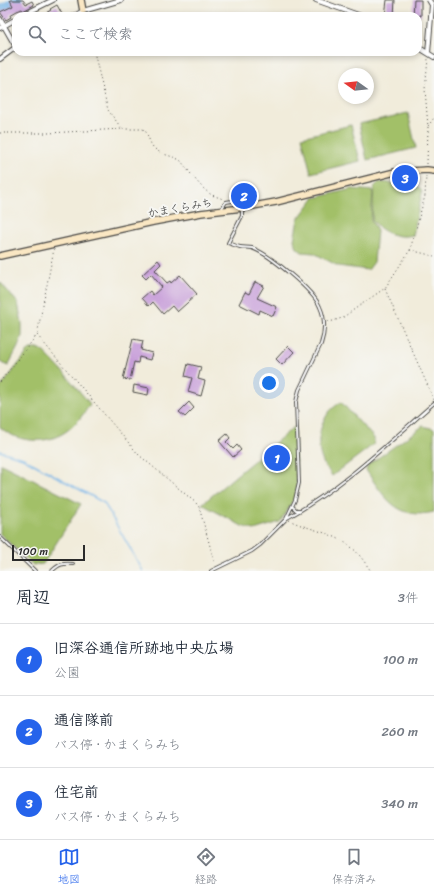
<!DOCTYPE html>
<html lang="ja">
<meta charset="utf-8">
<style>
body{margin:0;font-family:Sriracha,"Klee One",sans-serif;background:#f6f6f7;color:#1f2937}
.compass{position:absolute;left:338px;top:68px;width:36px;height:36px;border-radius:50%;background:#fff;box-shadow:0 2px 6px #0003;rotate:285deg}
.scale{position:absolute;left:12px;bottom:10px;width:73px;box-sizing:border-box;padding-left:4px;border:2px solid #2b2b2b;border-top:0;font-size:11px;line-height:14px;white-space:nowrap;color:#2b2b2b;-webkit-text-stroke:3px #f6f6f2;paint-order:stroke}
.you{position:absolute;left:269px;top:383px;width:14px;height:14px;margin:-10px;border:3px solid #fff;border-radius:50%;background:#1a73e8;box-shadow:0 0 0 6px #1a73e833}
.badge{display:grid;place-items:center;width:26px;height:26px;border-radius:50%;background:#2563eb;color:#fff;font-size:13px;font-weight:700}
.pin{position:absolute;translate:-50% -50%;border:2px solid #fff;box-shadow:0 1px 4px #0006}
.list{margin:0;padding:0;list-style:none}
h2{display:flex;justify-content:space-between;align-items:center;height:52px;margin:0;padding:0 16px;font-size:17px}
h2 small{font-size:13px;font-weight:400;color:#747a83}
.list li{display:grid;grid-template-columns:26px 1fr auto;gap:12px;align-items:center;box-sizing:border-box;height:72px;padding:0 16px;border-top:1px solid #e0e1e3}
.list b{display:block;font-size:15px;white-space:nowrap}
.list p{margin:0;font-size:13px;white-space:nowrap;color:#747a83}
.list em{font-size:13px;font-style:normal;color:#747a83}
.icon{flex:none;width:22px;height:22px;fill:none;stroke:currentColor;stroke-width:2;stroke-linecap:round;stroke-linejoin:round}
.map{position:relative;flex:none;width:434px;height:571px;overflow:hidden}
.search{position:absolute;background:#fff;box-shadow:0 2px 6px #0003;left:12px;right:12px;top:12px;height:44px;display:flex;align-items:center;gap:10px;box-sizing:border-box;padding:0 14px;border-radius:12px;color:#747a83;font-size:15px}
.sheet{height:268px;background:#fff}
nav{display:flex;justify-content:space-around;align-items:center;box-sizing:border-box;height:56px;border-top:1px solid #e0e1e3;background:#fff;font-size:11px;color:#747a83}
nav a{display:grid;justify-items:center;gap:2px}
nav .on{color:#2563eb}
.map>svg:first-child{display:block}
.green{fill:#a2c068;stroke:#66764a}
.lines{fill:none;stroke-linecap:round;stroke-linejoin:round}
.stream{stroke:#74b4e7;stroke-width:1.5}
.river{stroke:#74b4e7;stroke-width:9}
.building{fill:#c79ed9}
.lane-casing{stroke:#494845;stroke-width:4}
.street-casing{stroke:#494845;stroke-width:6}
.secondary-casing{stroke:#494845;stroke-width:8}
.path{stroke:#494845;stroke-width:1;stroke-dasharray:1 3;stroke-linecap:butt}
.lane{stroke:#fff;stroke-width:2}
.street{stroke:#fff;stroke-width:4}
.secondary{stroke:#fae7c3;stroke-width:5.5}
.labels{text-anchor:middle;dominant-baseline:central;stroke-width:4;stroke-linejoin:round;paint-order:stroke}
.street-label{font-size:11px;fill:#2b2b2b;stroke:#f6f6f2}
</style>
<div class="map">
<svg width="434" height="571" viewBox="0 0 434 571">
<rect width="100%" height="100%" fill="#f6f6f2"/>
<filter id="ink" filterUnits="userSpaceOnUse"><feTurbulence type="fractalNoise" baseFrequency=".025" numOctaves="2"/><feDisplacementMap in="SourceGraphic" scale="8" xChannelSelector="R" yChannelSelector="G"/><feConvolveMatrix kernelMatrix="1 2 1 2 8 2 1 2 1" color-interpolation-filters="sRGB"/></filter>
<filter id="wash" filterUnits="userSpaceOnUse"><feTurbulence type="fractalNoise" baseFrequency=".012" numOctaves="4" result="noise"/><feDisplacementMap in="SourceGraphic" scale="16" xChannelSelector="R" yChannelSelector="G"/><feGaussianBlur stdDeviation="0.9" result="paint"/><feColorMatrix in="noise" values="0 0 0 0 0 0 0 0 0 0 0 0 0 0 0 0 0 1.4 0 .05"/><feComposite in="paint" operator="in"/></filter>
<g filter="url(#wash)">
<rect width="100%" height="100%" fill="#f1ecdb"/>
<path class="green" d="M408 113 416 148 367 160 359 124Z
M351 125 360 161 311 173 302 137Z
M379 182 415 185 421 189 422 193 413 235C397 239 381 232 372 220L374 187Z
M352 189 373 191 371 220 377 231 374 262 368 270 338 266 314 253 302 252 297 248 294 240 298 219 314 198Z
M0 282 18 303 22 324V336L18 347 8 366 0 362Z
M30 349H41L66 375 90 404C76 427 59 443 30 440 19 439 9 435 0 427V388Z
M341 402 374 438V444L332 476C330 472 327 469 325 466 315 449 318 427 329 412 332 408 337 405 341 402Z
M423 426 434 429V512C397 521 384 497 366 470L368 465Z
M294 427 297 488 294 499 280 522 254 530 242 526 202 504Z
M1 464 81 504 43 564 33 565 0 534Z"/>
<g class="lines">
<path class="stream" d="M0 451 23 458 104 503 143 571"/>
<path class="river" d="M0 9 18 0"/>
</g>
<g id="blocks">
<path class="building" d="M10 0H23L26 4 32 1 34 5 23 11 22 9 17 11 10 15 11 17 6 20 0 12 13 6Z
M387 0H395L394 16H385Z
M414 0H421V16H413Z
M57 5 63 16H40L51 10 50 9Z
M158 260 161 264 155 270 167 283 170 281 171 283 180 275 197 294 177 312 172 306 163 314 153 302 149 306 142 298 150 291 153 295 162 287 151 274 146 279 142 275Z
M255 282 264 286 257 298 277 307 273 316 260 310 259 314 239 304 245 292 249 294Z
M133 339 143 341 141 350 152 353 150 360 139 357 138 363 134 362 130 380 123 379Z
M288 346 294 352 282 365 276 359Z
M188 364 201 367 198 379 205 381 201 396 188 392 192 378 185 376Z
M134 385 149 388 148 395 133 392Z
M189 402 194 408 185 417 179 412Z
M227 434 230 438 226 442 233 449 237 445 241 450 233 457 219 441Z"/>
</g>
</g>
<g filter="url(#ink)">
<use href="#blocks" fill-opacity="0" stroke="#494845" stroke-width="1"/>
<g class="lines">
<g class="lane-casing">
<path id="lane" d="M222 208 226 202 244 199 254 205
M293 507 296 510H300
M287 518C342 488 387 444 434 403
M0 537 35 571
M52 571C59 564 63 563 73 564
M211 571 252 551 260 545 286 519 295 500 299 483 296 402 299 390 321 344C325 332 325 318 320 307 314 291 269 254 252 248 248 247 244 248 240 247 236 246 232 244 228 243L242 216V209"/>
</g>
<g class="street-casing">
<path id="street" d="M316 0 361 16
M21 16 53 0
M74 16 83 11 121 0
M0 19 16 47
M0 28 16 19
M418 47 434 57
M428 53 432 5 429 0
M0 59 16 47"/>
</g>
<g class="secondary-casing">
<path id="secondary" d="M81 0 83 11
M0 256 153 222 201 213 242 208 276 202 395 172 427 170 434 171"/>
</g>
<path class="path" d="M94 52 108 110 122 129H143C149 133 148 142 154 148 162 156 173 155 181 161 189 171 201 189 212 195 216 197 220 197 224 200
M428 126 434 118
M0 133H48L122 129
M427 164 428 127 425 89 428 59
M54 249 37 335 139 455 196 503 199 507 215 564
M410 250 434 256
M385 289 434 400
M328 322 333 321 342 318 385 288 410 250 425 196 426 176
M0 382 37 335
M289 520C309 530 333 532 351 547 359 553 365 563 371 571"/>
<use href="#lane" class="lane"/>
<use href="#street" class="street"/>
<use href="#secondary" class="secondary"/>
</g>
</g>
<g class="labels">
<g class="street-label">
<text transform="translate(180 208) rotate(-10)">かまくらみち</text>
</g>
</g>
</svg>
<svg class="compass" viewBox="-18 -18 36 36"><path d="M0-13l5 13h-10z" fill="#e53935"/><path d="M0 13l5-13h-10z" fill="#747a83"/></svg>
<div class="scale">100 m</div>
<div class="you"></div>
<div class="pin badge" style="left:277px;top:458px">1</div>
<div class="pin badge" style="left:244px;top:196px">2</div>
<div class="pin badge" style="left:405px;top:178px">3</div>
<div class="search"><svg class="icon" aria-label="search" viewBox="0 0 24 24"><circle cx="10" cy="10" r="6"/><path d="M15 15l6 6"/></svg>ここで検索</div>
</div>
<section class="sheet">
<h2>周辺<small>3件</small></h2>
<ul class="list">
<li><span class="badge">1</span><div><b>旧深谷通信所跡地中央広場</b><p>公園</p></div><em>100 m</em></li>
<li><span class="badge">2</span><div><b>通信隊前</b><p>バス停 · かまくらみち</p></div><em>260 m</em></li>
<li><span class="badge">3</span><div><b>住宅前</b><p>バス停 · かまくらみち</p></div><em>340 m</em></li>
</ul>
</section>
<nav>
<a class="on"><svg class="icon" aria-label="map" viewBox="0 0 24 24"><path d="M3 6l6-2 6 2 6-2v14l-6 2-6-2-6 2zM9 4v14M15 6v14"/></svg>地図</a>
<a><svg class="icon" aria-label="directions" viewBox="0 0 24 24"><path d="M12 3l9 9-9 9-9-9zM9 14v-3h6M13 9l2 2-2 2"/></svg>経路</a>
<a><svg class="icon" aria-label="saved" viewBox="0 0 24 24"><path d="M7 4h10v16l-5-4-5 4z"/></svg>保存済み</a>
</nav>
